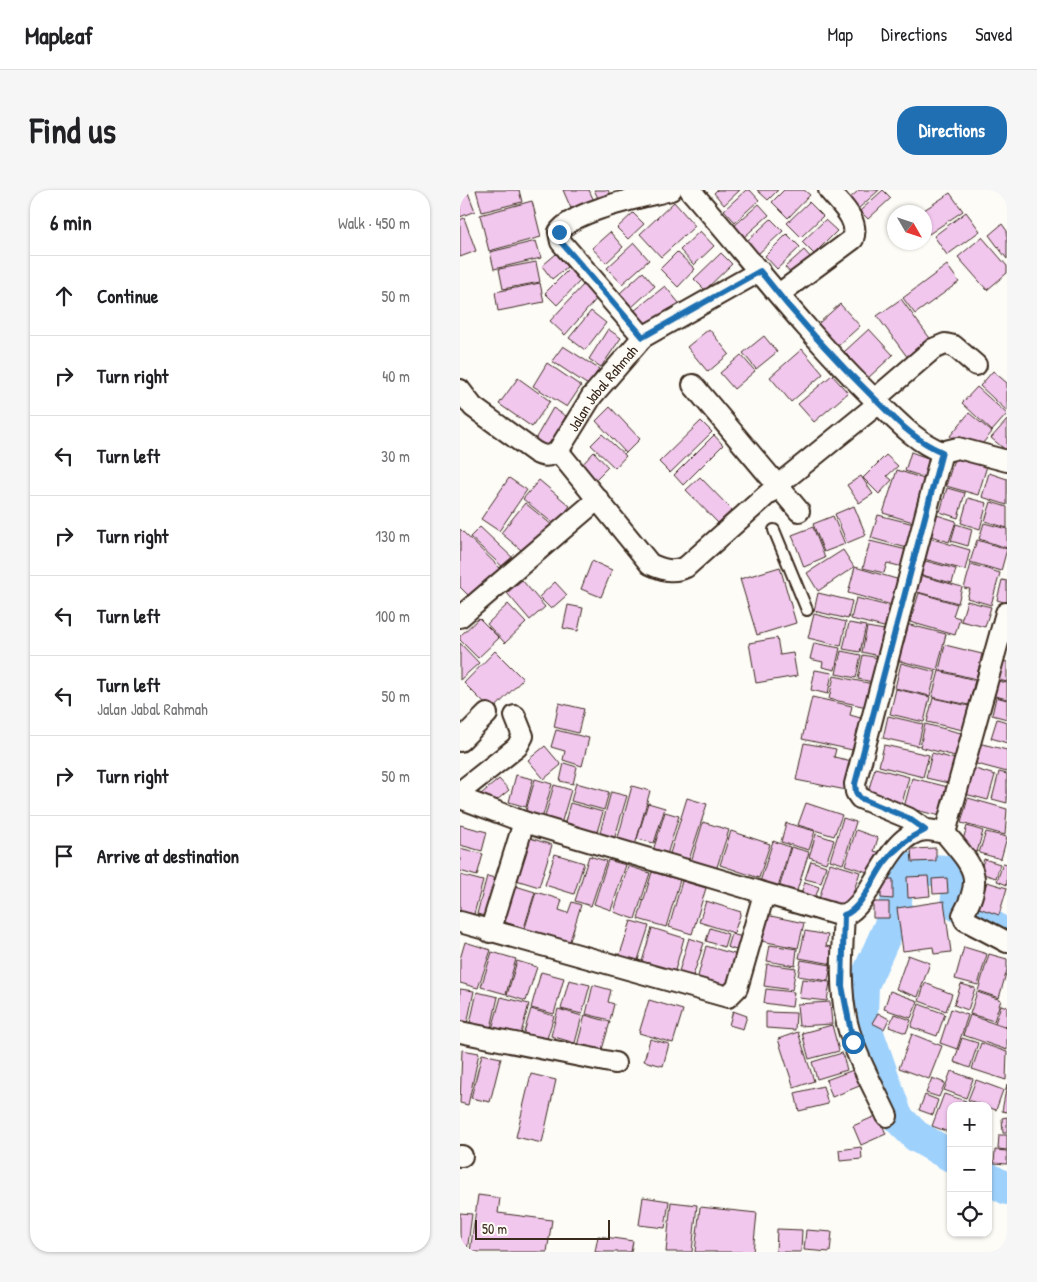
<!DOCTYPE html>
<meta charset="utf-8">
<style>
body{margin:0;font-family:"Patrick Hand",sans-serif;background:#f6f6f6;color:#202124}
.controls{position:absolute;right:15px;bottom:15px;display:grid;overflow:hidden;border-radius:10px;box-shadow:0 1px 4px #0004}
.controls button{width:45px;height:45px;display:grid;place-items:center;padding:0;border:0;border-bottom:1px solid #e0e0e0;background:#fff;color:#202124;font:25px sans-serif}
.compass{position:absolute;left:427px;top:15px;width:45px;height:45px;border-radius:50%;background:#fff;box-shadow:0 1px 4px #0004;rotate:129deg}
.scale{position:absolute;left:15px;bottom:12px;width:135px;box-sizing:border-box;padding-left:5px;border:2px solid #3b2a1e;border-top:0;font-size:14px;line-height:18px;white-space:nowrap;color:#3b2a1e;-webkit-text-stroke:4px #fdfcf7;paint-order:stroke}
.stop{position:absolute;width:15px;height:15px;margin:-11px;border:4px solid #1f6fb2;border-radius:50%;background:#fff}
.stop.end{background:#1f6fb2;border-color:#fff;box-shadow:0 1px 5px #0008}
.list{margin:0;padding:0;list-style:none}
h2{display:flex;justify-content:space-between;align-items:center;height:65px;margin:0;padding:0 20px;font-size:21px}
h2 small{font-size:16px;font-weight:400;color:#757577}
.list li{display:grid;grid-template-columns:32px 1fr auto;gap:15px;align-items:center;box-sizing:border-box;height:80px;padding:0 20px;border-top:1px solid #e0e0e0}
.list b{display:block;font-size:19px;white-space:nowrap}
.list p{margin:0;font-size:16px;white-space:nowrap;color:#757577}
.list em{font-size:16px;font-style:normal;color:#757577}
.icon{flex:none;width:28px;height:28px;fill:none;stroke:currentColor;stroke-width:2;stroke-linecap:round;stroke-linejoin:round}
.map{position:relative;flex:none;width:547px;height:1062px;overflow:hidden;border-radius:20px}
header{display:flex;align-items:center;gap:30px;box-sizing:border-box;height:70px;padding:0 25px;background:#fff;border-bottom:1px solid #e0e0e0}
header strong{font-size:24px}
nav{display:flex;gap:28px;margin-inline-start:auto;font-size:18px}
.intro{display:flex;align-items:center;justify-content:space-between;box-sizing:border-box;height:120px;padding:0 30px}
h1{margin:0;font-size:35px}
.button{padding:12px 22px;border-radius:20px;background:#1f6fb2;color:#fff;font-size:18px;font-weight:700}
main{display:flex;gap:30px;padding:0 30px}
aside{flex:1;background:#fff;border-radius:20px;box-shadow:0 1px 4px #0004}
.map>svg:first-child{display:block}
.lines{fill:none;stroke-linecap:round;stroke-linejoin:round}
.river{stroke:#9ed1fc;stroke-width:32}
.building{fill:#f2c7ee;stroke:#3b2a1e}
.lane-casing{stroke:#3b2a1e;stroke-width:14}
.street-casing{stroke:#3b2a1e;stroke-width:24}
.lane{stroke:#fdfcf7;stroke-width:10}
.street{stroke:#fdfcf7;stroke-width:20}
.route{stroke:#1f6fb2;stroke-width:6}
.labels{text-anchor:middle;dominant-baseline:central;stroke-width:4.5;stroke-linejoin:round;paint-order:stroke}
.street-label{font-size:15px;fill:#3b2a1e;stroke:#fdfcf7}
</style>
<header>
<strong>Mapleaf</strong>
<nav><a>Map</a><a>Directions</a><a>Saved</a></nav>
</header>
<div class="intro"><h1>Find us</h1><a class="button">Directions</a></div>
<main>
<aside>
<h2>6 min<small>Walk · 450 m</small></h2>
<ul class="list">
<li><svg class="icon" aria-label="ahead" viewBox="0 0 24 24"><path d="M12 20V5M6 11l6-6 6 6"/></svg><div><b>Continue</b></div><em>50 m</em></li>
<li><svg class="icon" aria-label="right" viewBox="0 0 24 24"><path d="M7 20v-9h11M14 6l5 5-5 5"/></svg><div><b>Turn right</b></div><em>40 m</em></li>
<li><svg class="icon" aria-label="left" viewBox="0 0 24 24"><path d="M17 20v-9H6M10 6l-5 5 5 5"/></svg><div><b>Turn left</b></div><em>30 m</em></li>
<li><svg class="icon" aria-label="right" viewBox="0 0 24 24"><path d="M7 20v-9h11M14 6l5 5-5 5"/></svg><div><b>Turn right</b></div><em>130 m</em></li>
<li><svg class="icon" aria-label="left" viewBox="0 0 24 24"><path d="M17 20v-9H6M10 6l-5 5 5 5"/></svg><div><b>Turn left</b></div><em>100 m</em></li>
<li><svg class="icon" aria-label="left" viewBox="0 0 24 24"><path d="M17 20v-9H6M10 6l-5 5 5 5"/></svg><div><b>Turn left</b><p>Jalan Jabal Rahmah</p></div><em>50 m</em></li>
<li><svg class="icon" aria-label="right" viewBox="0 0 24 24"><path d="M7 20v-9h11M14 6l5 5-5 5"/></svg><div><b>Turn right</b></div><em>50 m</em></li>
<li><svg class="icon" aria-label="arrive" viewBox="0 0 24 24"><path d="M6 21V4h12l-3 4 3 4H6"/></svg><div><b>Arrive at destination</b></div></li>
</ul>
</aside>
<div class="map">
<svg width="547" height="1062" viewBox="0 0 547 1062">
<rect width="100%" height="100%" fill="#fdfcf7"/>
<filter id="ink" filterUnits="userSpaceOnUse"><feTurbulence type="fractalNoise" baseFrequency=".02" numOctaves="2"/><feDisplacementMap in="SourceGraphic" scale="10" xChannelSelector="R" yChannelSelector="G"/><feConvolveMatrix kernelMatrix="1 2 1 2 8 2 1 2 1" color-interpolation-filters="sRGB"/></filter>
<g filter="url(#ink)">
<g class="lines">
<path class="river" d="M491 966 456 946 437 927 402 826 403 795 430 735 436 714 437 685 444 678 486 681 498 698 496 715 534 737
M528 988 547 999"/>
</g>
<path class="building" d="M0 0H7L15 21 0 27Z
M16 0H59L62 12 22 22Z
M103 0H129L135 13 113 23Z
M134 0H148L153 12 142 16Z
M257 0H280L264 15 254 3Z
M286 0H290L299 10 275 32 264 20Z
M297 0H318L308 10Z
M324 0H344L350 5 328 28 312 12Z
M399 0H419L398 19 389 9Z
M423 0 431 8 408 29 400 21Z
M490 3 503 21 469 44 464 37V22H461Z
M72 11 81 47 29 61 20 25Z
M214 12 235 36 201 67 180 44Z
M349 12 363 26 341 47 327 33Z
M299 14 309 25 284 47 274 36Z
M506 22 520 41 487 65 474 46Z
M173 23 184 34 168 49 157 38Z
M4 28 16 61 0 67V30Z
M311 29 323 41 298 64 286 52Z
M365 30 377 41 354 64 342 52Z
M542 34 547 41V69L529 45Z
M240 41 254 56 234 75 220 60Z
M150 42 163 57 146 73 132 58Z
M327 44 340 57 317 79 305 66Z
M522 47 547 76V83L527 100 498 67Z
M76 51 81 68 34 79 30 62Z
M174 53 189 70 162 94 147 78Z
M344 60 354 71 335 88 325 77Z
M217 62 235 79 218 97 200 79Z
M261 63 272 74 245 100 234 89Z
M96 64 107 77 92 89 82 76Z
M76 72 80 92 43 99 39 79Z
M487 75 499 92 455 124 443 108Z
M109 79 120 91 97 115 85 103Z
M183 82 195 96 172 117 160 103Z
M80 93 84 112 38 121 35 102Z
M123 95 138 107 105 145 90 131Z
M205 96 219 113 188 139 174 121Z
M441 109 472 151 448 168 417 126Z
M380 114 400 136 378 156 358 134Z
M131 121 146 133 125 160 109 148Z
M148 139 161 148 141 177 129 169Z
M249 139 269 164 248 182 227 157Z
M409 139 433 165 408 188 384 162Z
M304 146 317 162 296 179 283 163Z
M103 156 139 179 128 195 92 171Z
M342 159 363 184 331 212 310 187Z
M281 165 295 181 274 199 260 183Z
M87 173 121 196 107 217 73 196Z
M533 181 547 193V221L520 196Z
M372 185 388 203 354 232 338 214Z
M58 188 90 211 72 237 39 214Z
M517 197 547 224 532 241 502 213Z
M150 217 180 249 166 263 136 231Z
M93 218 106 226 87 259 74 251Z
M509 223 532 242 517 260 504 249 500 254 490 246Z
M547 230V261L531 248Z
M241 231 252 242 210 283 199 272Z
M142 244 166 266 155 278 131 255Z
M254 245 263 255 223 295 214 285Z
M134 262 148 277 133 292 119 278Z
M451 262 473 270 467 288 445 281Z
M426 265 438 276 427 286 432 290 419 304 403 288Z
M495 266 527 276 518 305 486 296Z
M437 280 467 290 453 332 423 323Z
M529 283 547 289V315L522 307Z
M401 286 413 304 399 313 387 295Z
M240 287 272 320 258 333 226 300Z
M49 288 67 300 39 341 21 329Z
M79 290 110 316 95 335 63 309Z
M487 298 505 303 498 328 480 322Z
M508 308 527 313 520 339 501 333Z
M531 312 547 317V338L525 331Z
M65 313 92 335 67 365 41 343Z
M394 316 406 345 387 353 375 324Z
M418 325 454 334 447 358 411 348Z
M477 325 496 331 489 352 471 346Z
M373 326 385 354 364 362 353 334Z
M524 333 547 339V358L519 349Z
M496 334 512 339 508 356 491 351Z
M20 337 55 370 46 380 10 347Z
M353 337 365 368 344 377 332 345Z
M0 339 42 380 13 410 0 397Z
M469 348 510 360 505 380 464 369Z
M517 350 547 359 541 381 510 372Z
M410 351 447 360 443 377 427 373 424 383 403 378Z
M383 360 394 377 358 401 347 383Z
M462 370 496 379 492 393 458 384Z
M132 371 152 380 141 407 121 399Z
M511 374 540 383 531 415 507 408 510 399 504 398Z
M320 377 336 433 297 445 280 389Z
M395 377 440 390 432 415 388 403Z
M459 385 502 397 498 413 454 401Z
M62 390 85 417 70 430 47 403Z
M542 390 547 391V413L537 410Z
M95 392 107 405 91 419 79 407Z
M358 403 392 411 388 429 354 421Z
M459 403 497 414 493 426 500 428 495 445 450 432Z
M396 408 433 417 428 438 391 429Z
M507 411 531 417 525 437 501 431Z
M48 414 66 433 45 453 27 434Z
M108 415 123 418 118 441 103 438Z
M354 424 386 432 381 456 348 448Z
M19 428 39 448 18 468 0 450V446Z
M389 433 406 436 400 462 383 459Z
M446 434 486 444 477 480 436 470Z
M407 437 425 440 419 466 402 462Z
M317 448 320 465 333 463 337 486 296 493 289 453Z
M0 453 19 473 0 490Z
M354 453 380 458 375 480 362 477 363 472 350 469Z
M485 455 522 464 516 489 479 480Z
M35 461 63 489 32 521 4 493Z
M381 461 401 465 396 488 376 484Z
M403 465 419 468 413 492 398 489Z
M540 470 547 472V492L535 489Z
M441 473 476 482 470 506 435 498Z
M355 480 372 483 368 504 351 500Z
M479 481 515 490 509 515 472 507Z
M374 486 413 494 407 517 369 509Z
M534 490 547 493V509L531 505Z
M436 499 470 507 464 532 430 524Z
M352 507 392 516 390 525 404 529 397 561 342 549Z
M536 507 547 510V529L532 525Z
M473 508 509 516 503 540 467 532Z
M99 513 124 519 118 543 94 537Z
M428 526 463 534 458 556 423 548Z
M537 529 547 532V553L531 548Z
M465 534 501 543 495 566 460 557Z
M96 540 129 548 122 576 103 570 105 561 91 557Z
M344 553 376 559 374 567 392 571 386 600 336 590Z
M518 553 547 560V582L513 573Z
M424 555 469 565 463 587 419 576Z
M85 556 101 575 84 589 68 570Z
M472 563 495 569 488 593 466 588Z
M104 573 117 577 113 594 100 591Z
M415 578 449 587 441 617 423 613 424 606 408 602Z
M512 578 535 585 528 610 505 604Z
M539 582 547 584V613L532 609Z
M56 585 73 589 66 617 49 612Z
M452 588 488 597 480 626 444 617Z
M39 589 49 600 31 615 21 604Z
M75 589 92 594 82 629 65 624Z
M116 593 149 602 144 620 111 611Z
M94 595 111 600 101 634 84 630Z
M172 596 190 601 174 659 156 655Z
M151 602 167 606 154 650 139 646Z
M227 608 247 614 227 676 208 670Z
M508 608 547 619 545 645 501 633Z
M110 613 143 622 136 645 104 636Z
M188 613 205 618 194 653 177 649Z
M346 613 382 625 374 646 338 635Z
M205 622 219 626 206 668 192 664Z
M383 628 396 632 383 674 370 670Z
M243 632 269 640 256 680 231 672Z
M326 633 355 641 349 660 321 652Z
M0 635 27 642 22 661 0 655Z
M507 636 523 641 517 662 501 657Z
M396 640 418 648 414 661 421 663 414 684 385 675Z
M271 641 310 654 299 688 260 675Z
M526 642 547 647 541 669 519 663Z
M356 644 374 650 366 673 349 667Z
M67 647 92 655 79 697 53 689Z
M313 651 330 657 317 701 299 695Z
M331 657 349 662 335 707 318 702Z
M0 658 23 664 17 686 0 681Z
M476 658V671L452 672 451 659Z
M95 664 124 673 114 704 85 695Z
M129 666 146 671 131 716 115 711Z
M524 669 540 674 536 688 520 683Z
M148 670 166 675 151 720 134 714Z
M351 671 366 676 361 693 345 689Z
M370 673 400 682 388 718 359 709Z
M543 673 547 674V695L537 691Z
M168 676 190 683 175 729 154 722Z
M192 682 220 690 206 737 178 729Z
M0 685 23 691 14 724 0 721Z
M27 686 43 690 33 728 17 724Z
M468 686 470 706 448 708 447 687Z
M487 688 488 703 473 704 472 689Z
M421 689H433V709L421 708Z
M222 691 246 698 232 744 209 737Z
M345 692 359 697 354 711 340 706Z
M527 692 547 698 539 725 519 718Z
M49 694 75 702 64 738 38 730Z
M76 702 102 710 99 720 108 723 112 712 121 715 109 754 64 741Z
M246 711 281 722 274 743 239 732Z
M484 711 491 762 474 764 473 757 443 761 437 718Z
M413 712H429V728H413Z
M306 725 344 733 338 758 301 751Z
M171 731 189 736 177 773 159 767Z
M192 738 224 748 214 784 181 775Z
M250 738 268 744 264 757 246 751Z
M345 741 368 745 366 756 376 758 373 774 339 768Z
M271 744 287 748 282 762 267 757Z
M229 748 244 753 231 792 217 788Z
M5 752 31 760 18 798 0 793V769Z
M310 755 337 759 335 776 307 771Z
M246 756 278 765 268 803 236 794Z
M504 757 527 764 518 795 495 789Z
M32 762 56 769 46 804 21 797Z
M529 764 547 769V780L539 808 518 801Z
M448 765 470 773 458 807 436 799Z
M341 770 371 775 368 791 338 786Z
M57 771 77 777 66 811 47 805Z
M307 774 336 778 332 800 304 796Z
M81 782 104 788 94 824 71 818Z
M342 789 370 792 367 811 339 808Z
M109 790 130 795 122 824 101 819Z
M465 793 492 804 486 821 459 811Z
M501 794 515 798 508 820 494 815Z
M133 795 151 800 148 812 154 814 150 830 126 824Z
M0 799 14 801 7 834 0 832Z
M306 799 334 802 332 817 304 813Z
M430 801 458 811 451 828 424 819Z
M17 802 38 807 31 838 10 833Z
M517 802 541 810 534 831 510 824Z
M41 807 69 814 60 847 32 839Z
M189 810 223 820 213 853 179 843Z
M370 812 372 834 339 836 337 814Z
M459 814 485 824 477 846 451 837Z
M541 815 547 817V837L535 833Z
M71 819 94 826 85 855 62 849Z
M98 819 122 826 115 853 91 846Z
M491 819 508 825 497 859 480 853Z
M273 821 287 826 283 839 269 835Z
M306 822 336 823 335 840 306 838Z
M418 823 429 829 424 839 412 833Z
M434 824 451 830 446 843 429 837Z
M125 825 150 832 141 863 117 856Z
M510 825 547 838V860L503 845Z
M372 835 379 861 349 869 342 843Z
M338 842 354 891 334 898 318 849Z
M452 844 482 856 469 889 439 878Z
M502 848 518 853 510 878 494 872Z
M190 849 209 854 203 876 184 871Z
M521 853 547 862 546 890 512 879Z
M2 860 19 863 8 915 0 913Z
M382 863 387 880 357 889 352 872Z
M22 864 41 868 30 912 11 908Z
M396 879 402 895 372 907 366 890Z
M491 881 513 889 506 908 484 900Z
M71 884 96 890 82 953 56 947Z
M472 888 485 893 479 907 466 903Z
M516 890 543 900 536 920 508 910Z
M547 894V922L542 921Z
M363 896 368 914 339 921 335 903Z
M484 904 506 911 504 916H491V943L472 936Z
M465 905 478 910 473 925 459 920Z
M418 925 426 944 401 955 393 936Z
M547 927V943H543L542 928Z
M539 945H547V960L538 959Z
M401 957 402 969 380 971 379 960Z
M535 960 547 961V974L534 973Z
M18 1005 40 1008 38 1023 92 1030 87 1062H10Z
M183 1007 209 1011 205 1038 179 1035Z
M211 1012 237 1015 232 1062H206Z
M240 1017 297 1023 293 1062H235Z
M0 1023 12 1024 7 1062H0Z
M317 1039 342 1040 341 1062H316Z
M346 1040 372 1042 370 1062 344 1060Z
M138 1046 173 1051 171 1062H135Z"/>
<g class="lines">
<g class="lane-casing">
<path id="lane" d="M314 340 347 420"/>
</g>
<g class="street-casing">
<g id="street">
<path d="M230 0C290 69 346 142 411 206 434 227 452 250 482 262L395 594 396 602 400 608 448 628 465 640"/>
<path d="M319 104 393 49C400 30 380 14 369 0"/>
<path d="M183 147 101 52 99 42C113 20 184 7 211 0"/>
<path d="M233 195 339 321"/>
<path id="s1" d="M0 200 13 217 75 262C83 267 90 267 98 261L132 206 183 147 300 81"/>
<path d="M415 209 473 159 485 154 494 156 516 175"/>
<path d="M98 261 190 374C203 380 213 383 226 377L318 295 419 213"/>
<path d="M482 262 498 258 547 271"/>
<path d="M0 427 138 309"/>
<path d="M0 551 27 524"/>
<path d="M0 602 57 557 63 546 55 526"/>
<path d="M0 608 64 632 375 724C380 725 385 725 390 722 416 704 428 643 466 640 472 640 479 642 485 643 512 676 525 685 503 725L505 730 547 752"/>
<path d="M485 643 546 423"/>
<path d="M384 725C382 761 379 797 387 833 395 865 413 896 427 926"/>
<path d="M0 732 268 807 277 798 304 704"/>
<path d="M30 742 64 632"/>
<path d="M0 842 155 873"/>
<path d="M0 966H2"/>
</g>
</g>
<use href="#lane" class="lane"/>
<use href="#street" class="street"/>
</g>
</g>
<g class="lines" filter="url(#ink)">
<path class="route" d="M99 42 101 52 183 147 300 81C336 127 375 170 416 210 437 231 454 250 482 262L395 594 396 602 400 608 448 628 465 640C448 648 436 657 425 672 414 686 401 720 384 725L382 796 393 852"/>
</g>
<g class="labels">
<g class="street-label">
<text stroke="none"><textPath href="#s1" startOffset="200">Jalan Jabal Rahmah</textPath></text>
</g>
</g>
</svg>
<div class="controls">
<button>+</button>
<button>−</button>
<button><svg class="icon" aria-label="locate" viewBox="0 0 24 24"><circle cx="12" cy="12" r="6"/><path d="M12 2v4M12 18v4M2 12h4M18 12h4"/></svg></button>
</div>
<svg class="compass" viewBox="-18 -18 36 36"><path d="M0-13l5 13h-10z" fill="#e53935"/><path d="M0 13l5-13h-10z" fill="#757577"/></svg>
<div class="scale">50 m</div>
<div class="stop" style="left:393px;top:852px"></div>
<div class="stop end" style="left:99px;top:42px"></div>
</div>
</main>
